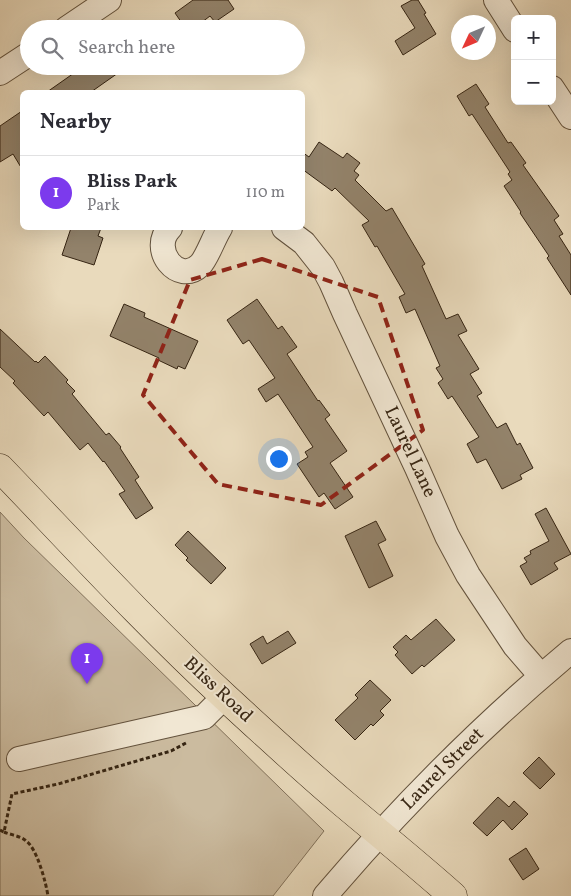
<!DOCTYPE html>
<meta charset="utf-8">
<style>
body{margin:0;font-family:Vollkorn,serif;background:#f2f2f3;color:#2b2b33}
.controls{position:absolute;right:15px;top:15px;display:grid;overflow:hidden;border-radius:8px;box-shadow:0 5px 20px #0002}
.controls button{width:45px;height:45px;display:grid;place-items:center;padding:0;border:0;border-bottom:1px solid #e1e1e2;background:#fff;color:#2b2b33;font:25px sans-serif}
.compass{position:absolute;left:451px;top:15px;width:45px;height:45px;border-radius:50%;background:#fff;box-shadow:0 5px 20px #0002;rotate:226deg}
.you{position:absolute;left:278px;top:458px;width:18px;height:18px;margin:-12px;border:4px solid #fff;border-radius:50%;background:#1a73e8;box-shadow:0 0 0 8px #1a73e833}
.badge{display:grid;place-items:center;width:32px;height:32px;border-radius:50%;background:#7c3aed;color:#fff;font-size:16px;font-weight:700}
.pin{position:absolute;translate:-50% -41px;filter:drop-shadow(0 1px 2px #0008)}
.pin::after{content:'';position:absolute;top:26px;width:18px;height:15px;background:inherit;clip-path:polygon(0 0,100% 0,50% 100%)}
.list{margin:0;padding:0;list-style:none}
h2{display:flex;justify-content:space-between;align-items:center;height:65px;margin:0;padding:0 20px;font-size:21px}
h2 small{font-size:16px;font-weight:400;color:#7c7c81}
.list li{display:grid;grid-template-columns:32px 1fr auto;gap:15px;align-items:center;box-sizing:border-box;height:75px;padding:0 20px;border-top:1px solid #e1e1e2}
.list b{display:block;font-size:19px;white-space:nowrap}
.list p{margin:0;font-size:16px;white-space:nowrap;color:#7c7c81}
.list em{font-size:16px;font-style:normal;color:#7c7c81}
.icon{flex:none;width:28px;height:28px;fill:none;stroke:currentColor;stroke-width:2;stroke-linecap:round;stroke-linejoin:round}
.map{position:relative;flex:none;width:571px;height:896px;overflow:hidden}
.search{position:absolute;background:#fff;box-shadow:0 5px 20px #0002;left:20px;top:20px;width:285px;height:55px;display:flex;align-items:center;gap:12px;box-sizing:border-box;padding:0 18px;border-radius:28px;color:#7c7c81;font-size:19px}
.panel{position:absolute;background:#fff;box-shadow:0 5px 20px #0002;left:20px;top:90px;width:285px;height:140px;border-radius:8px}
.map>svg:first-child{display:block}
.green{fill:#cbbb9f;stroke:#807059}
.building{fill:#93836b;stroke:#362513}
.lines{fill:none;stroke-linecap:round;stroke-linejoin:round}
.minor-casing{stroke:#63523d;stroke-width:26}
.major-casing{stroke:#362513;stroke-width:29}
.path{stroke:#362513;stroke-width:3;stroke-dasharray:4 2.5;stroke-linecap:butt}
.minor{stroke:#f1e7d3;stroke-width:24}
.major{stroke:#e9dabc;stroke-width:28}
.marked{fill:none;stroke:#8f2418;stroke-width:4;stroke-dasharray:10 6;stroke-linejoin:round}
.labels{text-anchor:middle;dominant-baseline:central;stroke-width:4;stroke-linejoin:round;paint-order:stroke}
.street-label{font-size:19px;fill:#362513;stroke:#f1e7d3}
</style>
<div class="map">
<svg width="571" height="896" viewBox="0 0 571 896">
<rect width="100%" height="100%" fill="#e9dabc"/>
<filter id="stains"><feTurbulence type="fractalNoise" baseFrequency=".004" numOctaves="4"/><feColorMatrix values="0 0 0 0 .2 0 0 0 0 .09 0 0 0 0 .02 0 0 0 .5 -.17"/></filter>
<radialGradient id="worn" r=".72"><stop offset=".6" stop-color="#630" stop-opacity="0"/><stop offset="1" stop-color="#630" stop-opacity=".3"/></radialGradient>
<path class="green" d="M0 512 24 538 324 831 273 896H0Z"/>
<path class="building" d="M193 0H228L234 9 215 22 210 16 193 29H186L175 13Z
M412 0H418L426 13 424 14 436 34 403 55 395 41 415 28 401 6Z
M84 66H128L91 92H47Z
M476 84 489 104 485 107 508 143 511 142 526 163 523 165 559 216 554 220 563 234 559 236 571 255V295L547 258 549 256 520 213 521 212 504 186 512 180 508 174 510 172 472 114 469 116 457 96Z
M22 111V169L13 154 0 162V126Z
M319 142 343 158 347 153 360 163 354 171 359 175 355 180 386 211 392 208 425 264 422 266 446 319 458 314 467 331 458 335 479 369 470 374 482 393 477 396 497 428 506 423 517 445 520 443 533 468 520 475 522 479 502 489 486 459 477 463 467 444 479 437 452 396 448 399 438 383 443 379 436 368 440 366 415 309 406 313 399 297 405 294 377 246 375 247 362 225 369 221 335 188 332 191 302 169V152L309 157Z
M71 228H101L98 236 103 238 94 265 62 255Z
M257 299 278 329 282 326 297 347 287 354 318 401 319 400 330 415 325 419 347 451 330 463 353 497 335 509 324 493 319 497 297 464 308 457 305 452 313 447 278 394 266 402 258 389 275 378 249 340 243 344 227 320Z
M124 304 145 313 144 317 198 341 185 369 178 366 177 369 158 360 159 358 110 336Z
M0 329 35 362 36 361 38 363 45 356 68 380 66 382 75 391 72 394 106 435 109 433 121 447 120 448 139 477 135 480 153 508 136 519 119 494 125 491 104 461 103 462 88 443 80 450 48 412 44 416 13 383 15 381 0 367Z
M546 508 571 554 554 563 558 569 531 585 520 566 527 562 524 558 531 554 530 551 549 541 535 514Z
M376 521 386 540 378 544 393 576 369 588 345 536Z
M188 531 226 568 211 584 186 560 188 558 175 545Z
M436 619 455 640 424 667 422 665 412 674 395 655 398 652 393 647 406 635 411 640Z
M288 631 296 643 262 664 250 644 263 636 267 644Z
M370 680 391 700 380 711 384 715 373 726 371 724 355 740 335 720 358 698 355 695Z
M539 757 555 774 540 789 523 773Z
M498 797 509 807 514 801 528 814 512 830 503 820 487 836 473 823Z
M526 848 539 869 523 880 509 859Z"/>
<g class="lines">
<g class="minor-casing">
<path id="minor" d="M496 0 515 30
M66 29 109 0
M0 73 29 54
M552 88 571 117
M170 228C149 249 178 286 200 265 207 258 214 237 220 228
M284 228 304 243 323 267 331 282 345 314 417 468 447 536 468 575 515 646 541 676
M19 759 204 717 224 697
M325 896C400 808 482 725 571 651"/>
</g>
<g class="major-casing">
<path id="major" d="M0 468C74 545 146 624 225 697 264 733 303 769 343 803 380 834 417 864 453 896"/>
</g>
<path class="path" d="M0 830 4 832 12 794 58 784 171 751 186 743
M4 832C11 835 21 836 26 841 37 848 46 883 48 896"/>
<use href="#minor" class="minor"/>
<use href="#major" class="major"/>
</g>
<path class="marked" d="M262 259 378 297 423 430 321 505 218 484 143 395 190 280Z"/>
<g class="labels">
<g class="street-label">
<text transform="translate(410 452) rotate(65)">Laurel Lane</text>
<text transform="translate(218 690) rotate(43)">Bliss Road</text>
<text transform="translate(443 769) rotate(-45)">Laurel Street</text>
</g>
</g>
<rect width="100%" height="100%" filter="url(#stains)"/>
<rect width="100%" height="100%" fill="url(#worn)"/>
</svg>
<div class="controls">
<button>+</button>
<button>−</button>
</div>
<svg class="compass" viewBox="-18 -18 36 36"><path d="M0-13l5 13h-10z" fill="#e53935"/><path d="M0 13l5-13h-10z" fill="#7c7c81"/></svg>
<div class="you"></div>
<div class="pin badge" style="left:87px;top:684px">1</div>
<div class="search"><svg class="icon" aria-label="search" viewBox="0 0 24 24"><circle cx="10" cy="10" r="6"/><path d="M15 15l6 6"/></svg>Search here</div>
<section class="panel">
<h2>Nearby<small></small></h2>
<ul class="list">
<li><span class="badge">1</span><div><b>Bliss Park</b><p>Park</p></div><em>110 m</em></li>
</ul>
</section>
</div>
